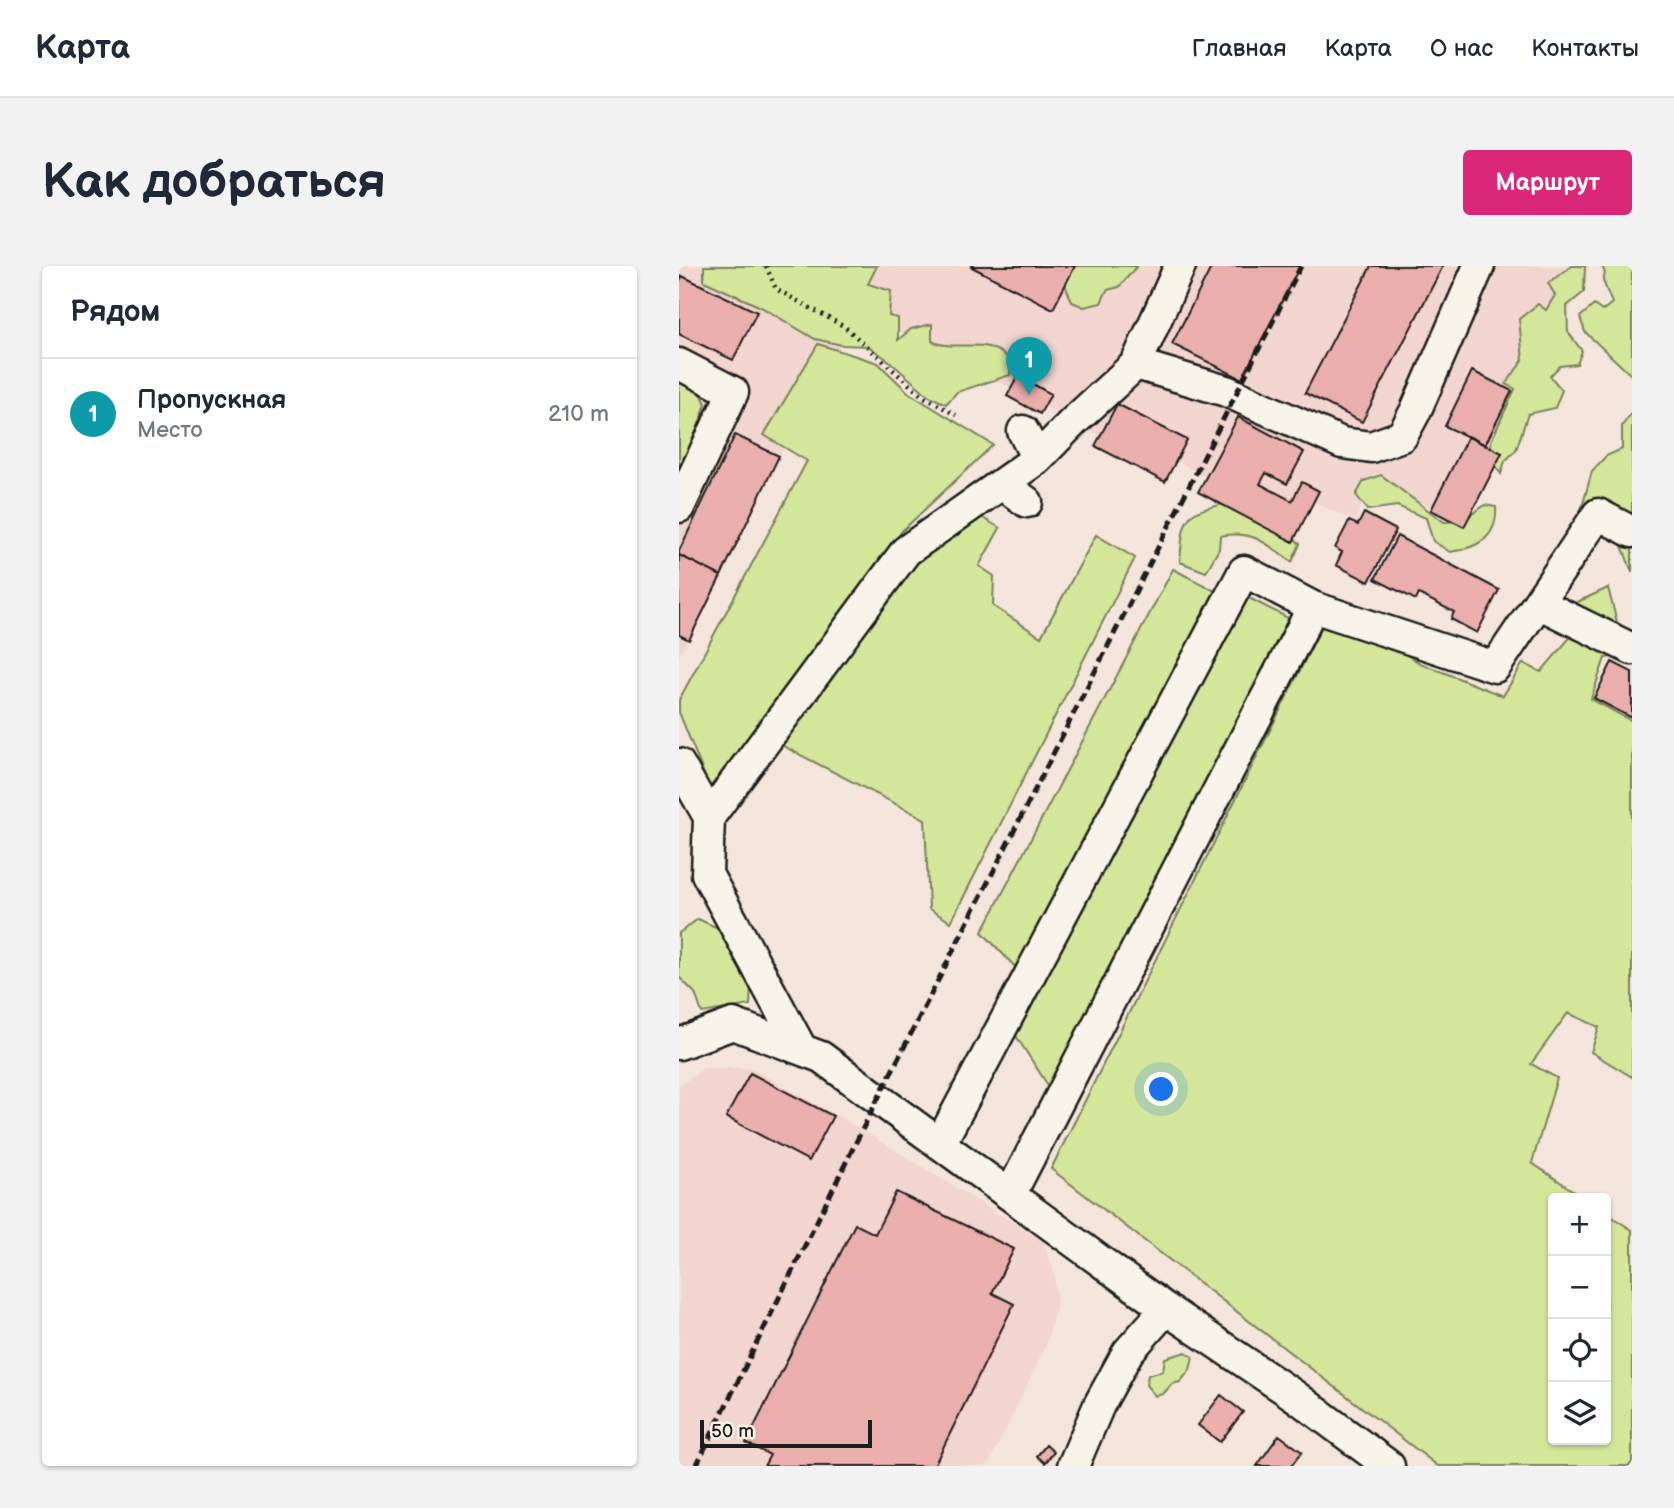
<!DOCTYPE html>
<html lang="ru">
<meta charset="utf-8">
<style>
body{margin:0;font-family:"Balsamiq Sans",sans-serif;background:#f2f2f3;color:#1f2937}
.controls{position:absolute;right:21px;bottom:21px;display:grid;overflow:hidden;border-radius:7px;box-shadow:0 2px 5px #0004}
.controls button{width:63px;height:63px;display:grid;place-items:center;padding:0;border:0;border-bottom:2px solid #e0e1e3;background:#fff;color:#1f2937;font:35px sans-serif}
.scale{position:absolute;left:21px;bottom:18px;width:172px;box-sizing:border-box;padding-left:7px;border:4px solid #1c1c1c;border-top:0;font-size:19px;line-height:24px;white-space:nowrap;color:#1c1c1c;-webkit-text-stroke:5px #f7f3e8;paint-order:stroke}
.you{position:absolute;left:483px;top:824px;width:24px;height:24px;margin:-18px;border:5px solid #fff;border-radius:50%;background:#1a73e8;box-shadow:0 0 0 10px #1a73e833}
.badge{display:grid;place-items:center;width:46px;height:46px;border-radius:50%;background:#db2777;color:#fff;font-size:23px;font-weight:700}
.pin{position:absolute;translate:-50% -58px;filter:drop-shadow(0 2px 4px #0008)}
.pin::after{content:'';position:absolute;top:37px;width:24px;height:21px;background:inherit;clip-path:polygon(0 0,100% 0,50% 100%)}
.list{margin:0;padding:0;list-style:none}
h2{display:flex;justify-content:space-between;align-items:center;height:91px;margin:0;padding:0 28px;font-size:30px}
h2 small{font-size:23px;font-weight:400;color:#747a83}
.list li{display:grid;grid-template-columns:46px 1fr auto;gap:21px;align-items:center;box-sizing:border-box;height:112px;padding:0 28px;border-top:2px solid #e0e1e3}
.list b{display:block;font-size:26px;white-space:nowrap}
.list p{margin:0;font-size:23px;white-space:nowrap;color:#747a83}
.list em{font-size:23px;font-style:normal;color:#747a83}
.icon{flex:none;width:38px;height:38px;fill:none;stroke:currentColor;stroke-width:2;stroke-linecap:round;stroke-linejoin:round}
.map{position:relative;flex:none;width:953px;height:1200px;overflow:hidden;border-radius:7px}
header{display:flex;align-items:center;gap:42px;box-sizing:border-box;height:98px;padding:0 35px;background:#fff;border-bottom:2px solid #e0e1e3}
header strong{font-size:33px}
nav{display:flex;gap:38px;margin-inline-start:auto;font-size:24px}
.intro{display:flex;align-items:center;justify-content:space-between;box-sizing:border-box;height:168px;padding:0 42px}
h1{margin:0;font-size:49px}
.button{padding:18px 32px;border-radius:7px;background:#db2777;color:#fff;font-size:24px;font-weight:700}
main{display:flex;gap:42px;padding:0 42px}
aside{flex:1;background:#fff;border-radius:7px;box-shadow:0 2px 5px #0004}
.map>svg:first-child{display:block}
.built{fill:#f1d5ce}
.green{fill:#d3e69a;stroke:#78815b;stroke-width:2}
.building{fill:#eaafac;stroke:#1c1c1c;stroke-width:2}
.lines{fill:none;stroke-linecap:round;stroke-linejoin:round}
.minor-casing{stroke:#1c1c1c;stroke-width:35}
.path{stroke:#1c1c1c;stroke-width:4.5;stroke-dasharray:2 5;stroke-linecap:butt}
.minor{stroke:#f7f3e8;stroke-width:30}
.rail{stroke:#1c1c1c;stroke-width:5;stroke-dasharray:10 5;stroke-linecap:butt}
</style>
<header>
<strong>Карта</strong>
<nav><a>Главная</a><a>Карта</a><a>О нас</a><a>Контакты</a></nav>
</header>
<div class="intro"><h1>Как добраться</h1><a class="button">Маршрут</a></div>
<main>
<aside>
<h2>Рядом<small></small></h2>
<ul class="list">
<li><span class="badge" style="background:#0f9aa8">1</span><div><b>Пропускная</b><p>Место</p></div><em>210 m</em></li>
</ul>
</aside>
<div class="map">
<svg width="953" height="1200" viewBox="0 0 953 1200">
<rect width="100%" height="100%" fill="#f4e5dc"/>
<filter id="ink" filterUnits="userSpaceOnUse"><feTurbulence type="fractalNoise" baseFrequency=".0143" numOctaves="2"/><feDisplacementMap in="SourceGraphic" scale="14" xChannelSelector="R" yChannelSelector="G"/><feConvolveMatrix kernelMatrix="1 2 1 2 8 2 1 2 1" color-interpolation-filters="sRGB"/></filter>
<g filter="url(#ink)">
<path class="built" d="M0 0H58L166 72 100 191 0 391Z
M110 0H911L823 187 785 261 694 210 676 255 635 236 614 276 519 226 527 211 518 206 498 195 486 216 416 180 421 170 366 141 361 148 328 130 332 122 126 19Z
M25 802H72L183 864 364 975 375 1007 378 1037 367 1079 309 1200H0V820Z"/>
<path class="green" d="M25 0H198L189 18 212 25 210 50 219 52V74L232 63 253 58V75C272 85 298 74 317 84 322 86 327 91 332 94L331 109 278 126 267 138 250 130 209 94 189 80 163 79 136 73 82 41 25 15Z
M387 0H458L440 21 428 24 422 37 405 41 393 36 383 11Z
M893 0H906L905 26 888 40 889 66 903 85 898 98 881 100 871 110 883 124 876 142 849 148 837 184 826 195 822 208 813 195 812 175 836 123 827 118 844 94 840 53 859 38 867 44 876 29 869 17Z
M923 0H953V110L906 66 901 51 915 39 923 45 933 37 924 15 926 7Z
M139 78 199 97 230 127 314 179 223 265 31 523 0 446V434L128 195 85 169Z
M0 108 16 112 27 138 0 213Z
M953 146V306L937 264 908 271 902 245 913 205 927 190 943 183V160Z
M702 209 765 256 783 255 806 239 817 241C819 272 798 282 771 286L754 275 747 252 718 240 689 244 677 229 685 215Z
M554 236 604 262 621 278 613 296C587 277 574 264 541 270L540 283 527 306 501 296C505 246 505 247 554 236Z
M299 249 321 262 300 300 315 310 314 340 362 371 417 269 456 292 272 656 250 643 246 553 102 479 237 296Z
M494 303 538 326 340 705 303 666Z
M929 322 938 356 953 368V398L945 389 926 392 912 433 953 455V811L912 786 920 761 889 747 852 798 878 812 853 897 905 932H874V1174H927V947L953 964V1196L950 1200H759L372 903 652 342 741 397 824 430 844 397 862 406 894 368V338Z
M566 330 613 354 370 821 335 767Z
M19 653 50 667 72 713 71 739 23 747 16 727 0 711V667Z
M507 1086 514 1091 511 1104 501 1116 493 1118 484 1128 476 1130 467 1119 469 1109 484 1105 486 1092Z"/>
<path class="building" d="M291 0H396L374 43Z
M533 0H621L563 113 493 78Z
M692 0H764L683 156 626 127Z
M3 10 78 46 54 94 0 68V17Z
M793 105 833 125 806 179 766 160Z
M339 110 372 128 361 148 328 130Z
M438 138 508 174 486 216 416 180Z
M559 151 625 186 608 218 587 207 581 218 613 235 623 216 640 225 614 276 519 226Z
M56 169 100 190 42 310 0 289V285Z
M789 170 823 187 785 261 752 244Z
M685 247 717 264 690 316 657 299 663 286 656 282 670 255 679 259Z
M718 270 820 324 798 367 772 353 775 346 740 328 737 334 696 313Z
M0 289 42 310 10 374 0 369Z
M933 396 953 406V452L915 432Z
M71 807 154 850 130 895 47 851Z
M217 926 335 983 313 1027 335 1038 255 1200H85L91 1189 67 1177 176 958 196 968Z
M542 1129 564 1146 541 1176 519 1159Z
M600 1169 623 1186 612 1200H578Z
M367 1179 375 1186 366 1197 358 1190Z"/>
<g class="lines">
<g class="minor-casing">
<path id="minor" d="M0 98 54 126 0 241
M457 98 547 125 663 177 692 181 723 170 736 146 800 0
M344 165 358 193
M323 218 348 236
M859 337 953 383
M634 341 816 401 919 248 953 266
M0 498 30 551 28 608 123 784
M30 551 227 285 358 193 394 156 457 98 501 0
M0 778 54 758 142 791 487 1043 616 1130 710 1200
M261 878 565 305 634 341 331 929
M394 1200 420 1139 449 1086 487 1043"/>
</g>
<path class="path" d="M87 0 97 23 166 61 242 129 277 149"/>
<use href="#minor" class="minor"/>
<path class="rail" d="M17 1200 183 864 622 0"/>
</g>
</g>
</svg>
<div class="controls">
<button>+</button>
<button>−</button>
<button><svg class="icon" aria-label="locate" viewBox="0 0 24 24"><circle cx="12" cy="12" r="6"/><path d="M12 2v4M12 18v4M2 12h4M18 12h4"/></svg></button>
<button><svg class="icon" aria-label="layers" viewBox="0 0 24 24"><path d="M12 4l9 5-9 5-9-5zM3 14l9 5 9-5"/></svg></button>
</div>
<div class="scale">50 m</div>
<div class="you"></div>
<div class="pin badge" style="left:350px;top:129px;background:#0f9aa8">1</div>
</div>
</main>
